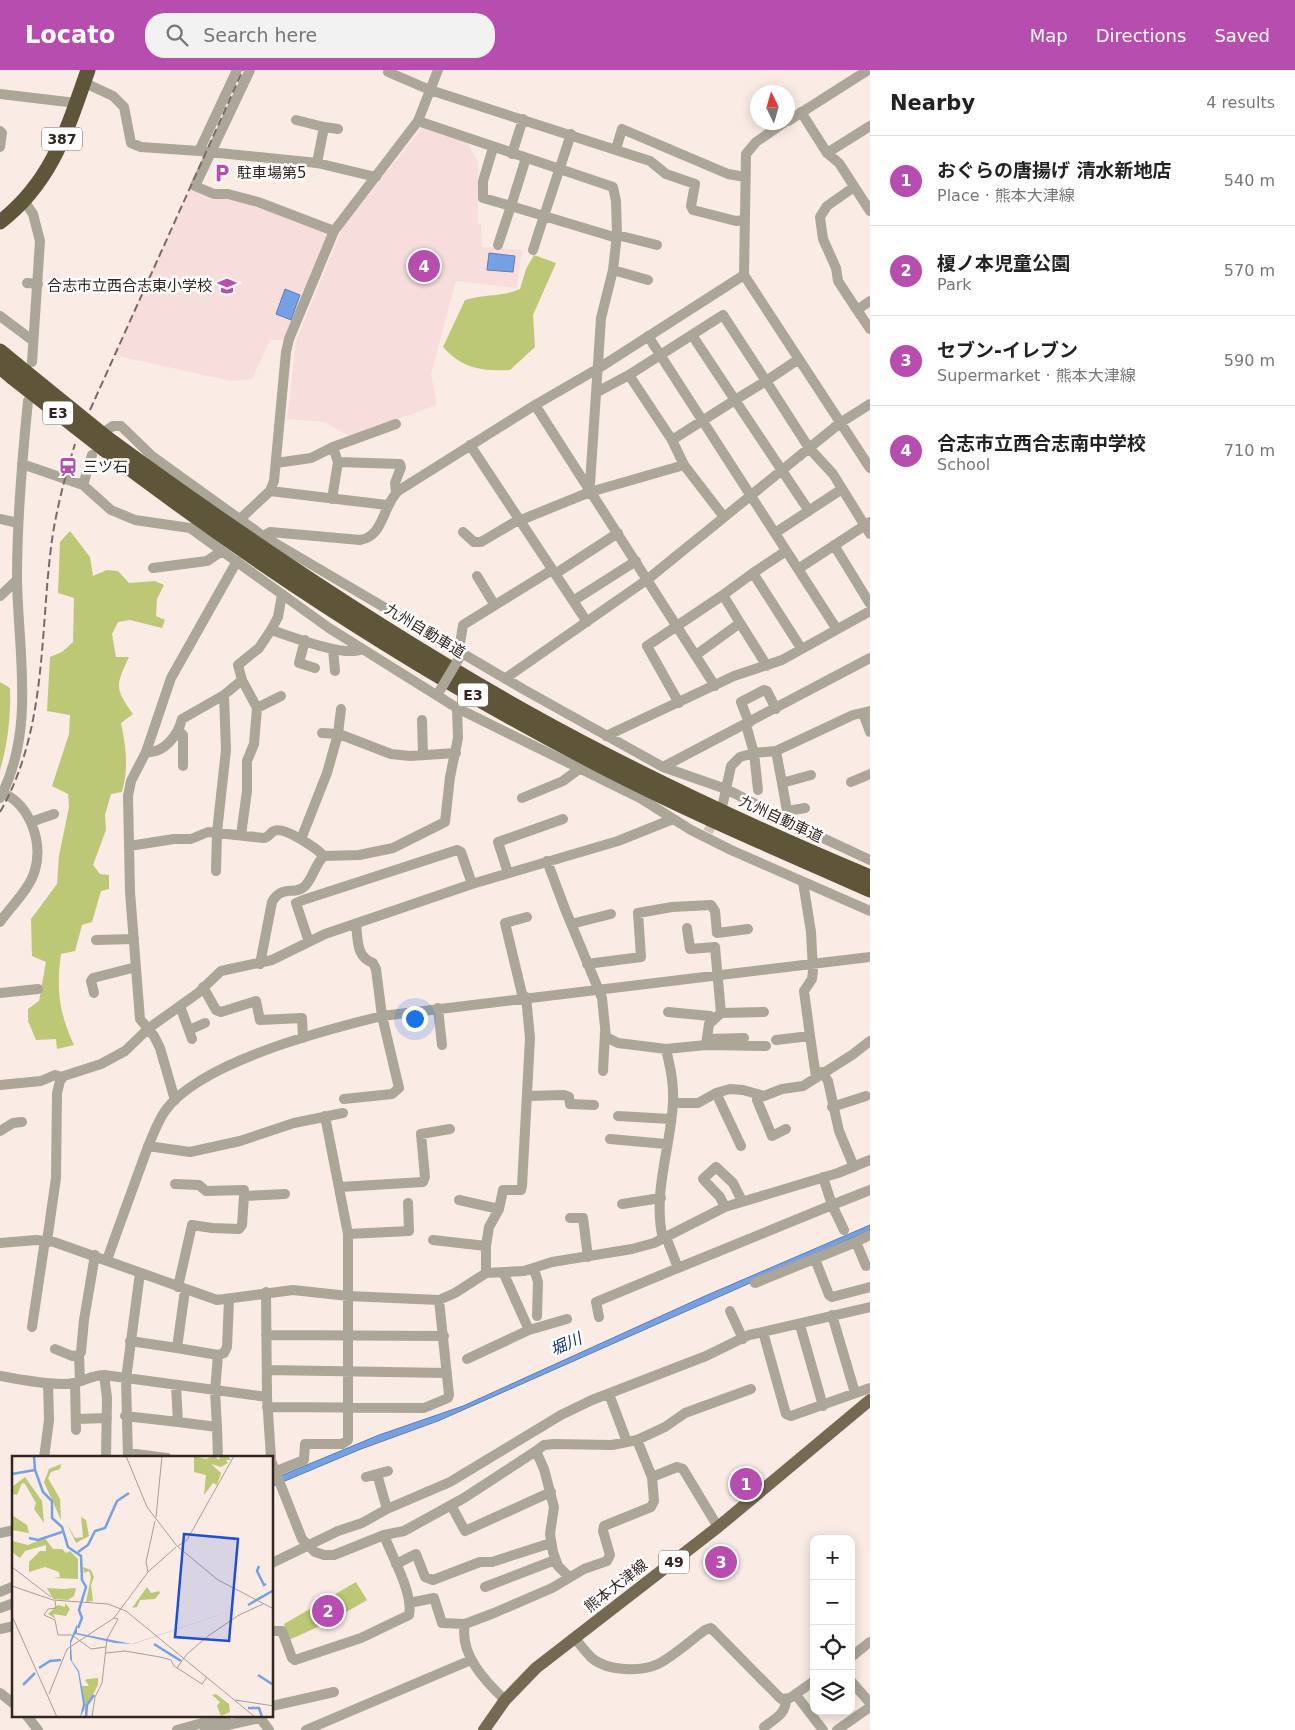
<!DOCTYPE html>
<meta charset="utf-8">
<style>
body{margin:0;font-family:"DejaVu Sans","Noto Sans JP",sans-serif;background:#f2f2f2;color:#222}
.controls{position:absolute;right:15px;bottom:15px;display:grid;overflow:hidden;border-radius:10px;box-shadow:0 2px 12px #0003}
.controls button{width:45px;height:45px;display:grid;place-items:center;padding:0;border:0;border-bottom:1px solid #e0e0e0;background:#fff;color:#222;font:25px sans-serif}
.compass{position:absolute;left:750px;top:15px;width:45px;height:45px;border-radius:50%;background:#fff;box-shadow:0 2px 12px #0003;rotate:355deg}
.you{position:absolute;left:414px;top:948px;width:18px;height:18px;margin:-12px;border:4px solid #fff;border-radius:50%;background:#1a73e8;box-shadow:0 0 0 8px #1a73e833}
.badge{display:grid;place-items:center;width:32px;height:32px;border-radius:50%;background:#b74dae;color:#fff;font-size:16px;font-weight:700}
.pin{position:absolute;translate:-50% -50%;border:2px solid #fff;box-shadow:0 1px 5px #0006}
.list{margin:0;padding:0;list-style:none}
h2{display:flex;justify-content:space-between;align-items:center;height:65px;margin:0;padding:0 20px;font-size:21px}
h2 small{font-size:16px;font-weight:400;color:#767676}
.list li{display:grid;grid-template-columns:32px 1fr auto;gap:15px;align-items:center;box-sizing:border-box;height:90px;padding:0 20px;border-top:1px solid #e0e0e0}
.list b{display:block;font-size:19px;white-space:nowrap}
.list p{margin:0;font-size:16px;white-space:nowrap;color:#767676}
.list em{font-size:16px;font-style:normal;color:#767676}
.icon{flex:none;width:28px;height:28px;fill:none;stroke:currentColor;stroke-width:2;stroke-linecap:round;stroke-linejoin:round}
.map{position:relative;flex:none;width:870px;height:1660px;overflow:hidden}
header{display:flex;align-items:center;gap:30px;box-sizing:border-box;height:70px;padding:0 25px;background:#b74dae;color:#fff}
header strong{font-size:24px}
nav{display:flex;gap:28px;margin-inline-start:auto;font-size:18px}
.search{width:350px;height:45px;background:#f2f2f2;display:flex;align-items:center;gap:12px;box-sizing:border-box;padding:0 18px;border-radius:20px;color:#767676;font-size:19px}
main{display:flex}
aside{flex:1;background:#fff}
.map>svg:first-child{display:block}
.education{fill:#f8dddd}
.green{fill:#bcc876}
.water{fill:#74a1e6;stroke:#607cab}
.lines{fill:none;stroke-linecap:round;stroke-linejoin:round}
.minor-tunnel{stroke:#d2c3be;stroke-width:10;stroke-dasharray:10 5;stroke-linecap:butt}
.minor{stroke:#aba698;stroke-width:10}
.major{stroke:#736a51;stroke-width:12}
.highway{stroke:#5f5538;stroke-width:15}
.rail{stroke:#786a64;stroke-width:2;stroke-dasharray:8 4;stroke-linecap:butt}
.minor-bridge{stroke:#aba698;stroke-width:10}
.highway-bridge{stroke:#5f5538;stroke-width:15}
.labels{text-anchor:middle;dominant-baseline:central;stroke-width:5;stroke-linejoin:round;paint-order:stroke}
.shield{fill:#fff;stroke:#706663;stroke-width:1}
.shield-label{font-size:14px;font-weight:bold;fill:#332520}
.poi-label{font-size:15px;fill:#332520;stroke:#fff;text-anchor:start}
.street-label{font-size:15px;fill:#332520;stroke:#fff}
.water-label{font-size:16px;font-style:italic;fill:#0d3673;stroke:#fff}
.inset-river{fill:none;stroke:#74a1e6;stroke-width:2.5}
.inset-road{fill:none;stroke:#aa9c96;stroke-width:1}
.view{fill:#1d4ed8;fill-opacity:0.15;stroke:#1d4ed8;stroke-width:2.5}
.inset-edge{fill:none;stroke:#332520;stroke-width:2.5}
</style>
<header>
<strong>Locato</strong>
<div class="search"><svg class="icon" aria-label="search" viewBox="0 0 24 24"><circle cx="10" cy="10" r="6"/><path d="M15 15l6 6"/></svg>Search here</div>
<nav><a>Map</a><a>Directions</a><a>Saved</a></nav>
</header>
<main>
<div class="map">
<svg width="870" height="1660" viewBox="0 0 870 1660">
<rect width="100%" height="100%" fill="#faebe5"/>
<path class="education" d="M424 55 466 70 478 92V154H481L482 177 522 180 517 218 456 211 431 304 437 335 350 366 324 352 287 349 296 271 342 159Z
M192 116 330 162 286 270H270L252 309 231 311 114 285Z"/>
<path class="green" d="M534 185 556 193 533 245 535 277 510 300C481 301 463 299 443 277L465 230C484 224 502 227 520 219L526 199Z
M70 461 90 487 93 506 107 500 118 501 129 513 155 511 164 515 157 529 156 546 165 550 162 558 130 550 118 552 112 564 116 587H129C116 615 114 618 133 644L121 653C126 678 129 697 122 722L111 724 105 745 106 760 93 795 100 804 109 805V819L101 821 92 852 82 855 75 881 61 884C56 919 59 943 74 975L57 979 56 969 36 970 28 951V939L39 931 46 892 32 886 31 849 57 814 59 786 69 737 68 724 52 716 69 664 70 645 47 641 50 587 62 582 73 572 74 528 58 523 60 472Z
M0 612 10 618C11 646 8 673 0 700Z
M356 1512 367 1530 331 1551 289 1570 284 1554Z"/>
<path class="water" d="M489 183 515 186 513 202 487 200Z
M285 219 300 225 291 250 276 244Z
M870 1155V1160L438 1351 361 1379 273 1416V1409L379 1365 463 1336 705 1226Z"/>
<g class="lines">
<path class="minor-tunnel" d="M708 762 717 745"/>
<path class="minor" d="M250 0 195 116 214 124H228L258 132 334 161
M388 2 430 20 650 91 666 104 695 114 691 136 693 140 736 151 744 150
M83 12 113 26 124 37 131 73 141 77 199 81 317 93 376 107
M0 24 76 33
M801 42 827 83 839 93 870 141
M296 50 324 57 317 93
M418 51 613 117 616 131 617 165 613 200 601 248 590 414 588 418
M788 51 868 0
M785 52 756 72 746 84 744 205 870 398
M324 57 338 59
M0 61 2 63 0 77
M571 64 544 146 617 168
M493 78 483 111V128L511 136 498 175
M616 79 622 59 728 104 745 107
M199 81 237 0
M827 83 870 56
M512 84 523 49
M526 88 511 136 544 146 533 180
M854 117 827 136 820 147 823 169 836 198 838 211 857 240
M25 132 33 144 40 171 32 292
M617 165 657 175
M613 200 648 210
M27 213 38 214
M870 231 857 240 870 259
M0 246 32 270
M648 266 836 558
M799 289 766 311 809 378 833 404 870 464
M629 305 672 370
M597 322 629 305 723 245 766 311 735 330 809 441
M535 335 715 616
M107 360 113 356H121L152 386 263 466 523 619 663 697 726 719 812 763 870 790
M470 375 587 552
M333 377 396 354
M338 392 400 394 401 397 395 413 396 422
M276 393 311 388 333 377 338 392 332 429
M22 394 83 415 111 440 135 450 190 458 329 558 457 638 640 728 691 760 731 780 870 841
M684 395 672 370 735 330 692 265
M83 415 92 385
M270 421 387 435
M0 449 18 453
M240 449 270 421 274 411 286 282 289 269 334 161 418 51 438 0
M521 450 590 422 684 395 724 447
M463 462 474 472H481L520 449
M775 463 842 419
M263 466 270 462 360 470C384 466 382 437 398 421L535 335 599 298 744 205
M834 475 870 534
M153 498 207 491 222 481
M798 499 870 452
M753 503 786 481
M555 504 618 463
M477 506 494 534
M282 524 278 547 271 560C291 566 345 588 362 579
M723 525 753 503 801 578
M0 526 17 510
M573 531 636 491
M740 553 767 596
M305 570 299 593 315 598
M333 579 335 601
M459 580 463 555 552 500
M506 608 648 509 840 353 870 334
M679 633 647 576 723 525 740 553 696 585
M257 638 281 626
M863 643 870 662
M422 650 423 685
M749 653 741 632 764 620 767 621 776 639
M746 655 754 683 758 720
M179 661 183 665V696
M338 664 341 639
M339 664 391 684 410 686 456 683
M606 666 734 606 782 590 870 541
M776 681 782 713 811 705
M146 682C164 684 178 665 182 649L224 625 242 610
M663 697 870 588
M851 712 870 704
M782 713 787 741 805 738
M0 728C36 659 18 583 17 508 17 449 22 390 28 331
M522 728 563 711 579 699
M723 733 731 696 740 687 754 683 776 681 853 645 870 641
M31 752 54 744
M241 765 247 721V691L254 674 257 638 242 610 238 595 259 578 271 560
M301 769 327 703 338 664 322 663
M129 776 174 769H191L208 762 264 768C270 767 269 763 274 761 284 756 316 778 324 786
M547 791 565 839 602 928 606 967 618 973 666 979C670 996 674 1013 673 1032 671 1077 652 1123 663 1169
M216 801 217 762 226 680 224 625
M508 803 498 772 563 749
M803 812 811 862 813 901 812 909 804 921 810 966
M0 852C11 836 30 819 35 800 43 772 30 735 3 723
M571 854 611 844
M96 870 134 869
M309 872 296 833 303 830 457 780 461 782 472 814
M260 894 272 832C282 814 295 826 305 816 313 808 315 794 324 786L359 785 393 778 445 752 450 707 458 668 457 638
M587 894 641 887 638 843 672 837 711 835 715 841 717 863 748 859
M203 917 216 940 221 942 256 931 260 950 302 948 303 968
M0 923 38 919
M94 923 91 911 93 908 136 897
M523 928 505 853 527 847
M180 936 192 969
M438 938 442 975
M668 942 710 946 713 948
M721 943 764 942
M189 960 205 953
M708 969 744 968
M776 970 810 966 816 1007
M706 975 766 976
M666 979 706 975 709 954 721 943 715 877 690 879 687 858
M603 1001 605 963
M822 1002 828 1011 839 1061 854 1097
M0 1015 41 1011 55 1005 62 1007
M716 1023 741 1076
M528 1026 564 1025 569 1027 570 1034 594 1035
M757 1026V1030L772 1066 786 1059
M344 1029 392 1024 399 1018 382 946 376 899 373 893C356 887 358 870 356 854
M175 1030 160 978 154 966 140 949 130 822 128 726 131 711 146 682 171 608 237 491
M673 1033H698L716 1023 730 1019 743 1020 764 1026 782 1019 803 1016 852 985 870 971
M832 1037 866 1026
M618 1046 670 1049
M0 1061 13 1053 22 1052
M610 1069 666 1074
M148 1076 190 1082 240 1071 294 1053 343 1043
M175 1114 199 1115 206 1121 244 1120V1126L285 1124
M340 1117 423 1112 425 1107 421 1064 450 1059
M459 1130 499 1139
M622 1134 661 1128
M725 1137 720 1127 703 1109 716 1097 733 1113 742 1131
M570 1148H583L588 1187
M844 1160 832 1135 870 1120
M348 1164 409 1161 408 1133
M433 1170 486 1176
M47 1171 56 1108 57 1023 60 1011 64 1006 101 994 125 981 149 958 198 923 221 901 272 890 325 864 472 814 618 771 673 749
M0 1173 36 1170 54 1172 217 1230 293 1220 348 1226 439 1230 455 1223 486 1203 524 1201 552 1192 632 1179 654 1173 725 1137 838 1103 870 1090
M815 1189 829 1225 832 1227 870 1217
M107 1190C117 1161 128 1132 138 1104 146 1083 153 1059 165 1041 200 992 325 960 382 946L870 887
M866 1196 856 1172 870 1165
M678 1198 832 1135 823 1107
M534 1199 538 1212 537 1246
M503 1202 529 1260
M486 1203V1176L489 1157 499 1139 503 1120H521L522 1116 530 968 526 927
M755 1213 856 1172
M178 1217 192 1155 212 1158 239 1159 242 1155 244 1126
M266 1222 267 1327 271 1388
M870 1237 763 1262 786 1344 791 1346 870 1318
M730 1241 743 1269
M832 1245 855 1323
M599 1247 596 1232 678 1198 666 1167
M800 1255 823 1336
M32 1257 45 1170
M266 1265 444 1266
M130 1271 177 1278 185 1220
M55 1279 72 1286 79 1285 81 1282 84 1250 95 1185
M79 1285 80 1311
M218 1285 224 1283 227 1277 229 1230
M467 1289 529 1260 567 1249
M267 1300 447 1303
M104 1305 107 1328 106 1388
M0 1306C19 1309 56 1317 74 1313 85 1311 92 1305 104 1305L267 1327
M75 1313 76 1360
M176 1316 178 1352 217 1357 215 1321 218 1285 177 1278
M609 1324 627 1372
M267 1337 424 1338 448 1328 449 1325 439 1230
M125 1346 178 1352
M77 1349 107 1348
M217 1357 218 1388
M637 1370 652 1407
M536 1381 544 1375 554 1374 612 1375 637 1370 665 1357 685 1343 751 1319
M128 1383 167 1388
M44 1388 49 1350 48 1313
M128 1388 126 1309 140 1203
M272 1393 302 1469 315 1482 324 1485H334L384 1465 404 1461 464 1428 536 1381 544 1399 554 1437 550 1464 553 1482 558 1496 569 1507
M272 1403 304 1390 305 1374H342L348 1370V1164L325 1046
M377 1404 387 1439
M366 1407 388 1401
M451 1435 465 1461 551 1422
M0 1463 14 1460
M272 1493 338 1461 362 1453 387 1439 450 1412 561 1345 592 1330 706 1286 749 1265 763 1262
M396 1494 416 1484 425 1507 433 1510 480 1492H492L551 1473
M485 1517 555 1490
M0 1522 14 1516
M409 1533 434 1528 442 1553 465 1554 494 1543 552 1518 584 1499 607 1491 610 1485 603 1461 604 1456 651 1437 654 1431 652 1407 677 1397 683 1399 718 1457
M0 1538 14 1533
M465 1554C459 1584 485 1611 505 1630
M0 1559 14 1556
M272 1561H282L292 1588 295 1590 361 1568 409 1545C414 1524 391 1485 384 1465
M575 1569C581 1575 586 1583 593 1589 608 1601 641 1602 658 1594 673 1587 691 1570 705 1560L711 1558 781 1629 790 1628 814 1611
M851 1587 870 1572
M851 1611 870 1633
M0 1623 14 1634
M796 1625 823 1660
M272 1636 334 1622
M27 1646 38 1660
M764 1657C776 1648 786 1644 786 1629
M177 1660 227 1646
M205 1660 255 1649H261L269 1660
M306 1660 471 1590
M837 1660 870 1637"/>
<path class="major" d="M484 1660 505 1630 536 1598 718 1457 870 1330"/>
<path class="highway" d="M0 152C52 112 67 60 88 0
M0 281 17 295
M0 297 12 307
M107 368C242 467 380 560 526 642 637 704 753 758 870 807
M104 379C261 499 428 607 603 697 690 742 780 780 870 820"/>
<path class="rail" d="M90 340 243 0
M0 742C49 657 39 556 53 463 58 433 66 403 75 374"/>
<path class="minor-bridge" d="M439 622 461 585"/>
<path class="highway-bridge" d="M17 295 107 368
M12 307 104 379"/>
</g>
<defs>
<g id="parking-bare" transform="scale(1.5)"><path d="M-3.5-5.5H1a3.5 3.5 0 0 1 0 7H-1V5.5H-3.5ZM-1-3.4V-.6H.8a1.4 1.4 0 0 0 0-2.8Z" fill="#b74dae" stroke="#fff" stroke-width="2.5" paint-order="stroke"/></g>
<g id="school-bare" transform="scale(1.5)"><path d="M0-5L7-2L0 1L-7-2ZM-4 1L0 2.5L4 1V4Q0 6-4 4Z" fill="#b74dae" stroke="#fff" stroke-width="2.5" paint-order="stroke"/></g>
<g id="station-bare" transform="scale(1.5)"><path d="M-3-6H3Q5-6 5-4V2Q5 4 3 4L4.5 6H3L1.5 4h-3L-3 6H-4.5L-3 4Q-5 4-5 2V-4Q-5-6-3-6ZM-3.5-4v3h7v-3ZM-3.5 1v1.5H-2V1ZM2 1v1.5H3.5V1Z" fill="#b74dae" stroke="#fff" stroke-width="2.5" paint-order="stroke"/></g>
</defs>
<g fill-rule="evenodd">
<use href="#parking-bare" x="222" y="103"/>
<use href="#school-bare" x="227" y="216"/>
<use href="#station-bare" x="68" y="397"/>
</g>
<g class="labels">
<g class="shield">
<rect x="42" y="57.5" width="40" height="23" rx="4"/>
<rect x="43" y="331.5" width="30" height="23" rx="4"/>
<rect x="458" y="613.5" width="30" height="23" rx="4"/>
<rect x="659" y="1480.5" width="30" height="23" rx="4"/>
</g>
<g class="shield-label">
<text x="62" y="69">387</text>
<text x="58" y="343">E3</text>
<text x="473" y="625">E3</text>
<text x="674" y="1492">49</text>
</g>
<g class="poi-label">
<text x="237" y="103">駐車場第5</text>
<text x="212" y="216" text-anchor="end">合志市立西合志東小学校</text>
<text x="83" y="397">三ツ石</text>
</g>
<g class="street-label">
<text transform="translate(425 561) rotate(31)">九州自動車道</text>
<text transform="translate(781 749) rotate(25)">九州自動車道</text>
<text transform="translate(616 1516) rotate(-38)">熊本大津線</text>
</g>
<g class="water-label">
<text transform="translate(566 1274) rotate(-24)">堀川</text>
</g>
</g>
<g transform="translate(12 1386)">
<rect width="261" height="261" fill="#faebe5"/>
<path d="M182 0 194 3 202 0 207 4 208 0H215L219 4H214L216 7 209 11 199 8 209 17 205 29 201 27 192 39 194 19 182 16ZM49 8 48 13 39 16 36 22 48 43 49 64 32 26 37 13ZM13 21 30 45 32 67 22 53 24 47 13 28 10 27 5 39 0 38V31ZM0 59 15 69 17 77 0 74ZM69 61 74 64 77 80 64 87 55 68 63 82 71 81ZM33 82 41 93H50L54 97 58 95 66 103V123L41 122 48 121 47 116 33 111 17 116V106L28 95H34V89L13 95 8 102 0 96V85L16 89ZM71 111 79 114 82 121 79 129 81 145 74 146 79 121 77 115 72 117ZM135 131 139 137 147 135 148 137 143 143 128 144 125 151 120 152ZM35 132 51 133 64 132 62 140 56 144 41 143ZM53 147 58 153 54 160 41 158 44 163 36 158 46 149 53 151ZM76 223 86 222V229L76 248 74 260 69 230H77L73 224ZM204 238 217 248 218 256 209 260 205 250 208 246 200 239Z" fill="#bcc876"/>
<path d="M240 148 121 188 103 187 63 178 59 187 60 205 67 215 73 248 72 254 68 261 71 248 66 216 58 203V185L65 168V177L120 188Z" fill="#74a1e6"/>
<path class="inset-river" d="M22 0 23 14 31 36 40 45V62L50 71 56 91 69 100 70 124 74 131 67 154 70 162 66 172M0 18 23 14M17 82 26 84 50 76M66 96 76 89 83 75 93 72 105 45 117 37M247 110 245 115 252 129 254 128M236 149 262 134M142 188 169 205M27 212 38 205 49 204M246 219 260 228M11 229 23 217M236 252H247L250 261M74 261 75 249 82 239"/>
<path class="inset-road" d="M114 0 135 51 165 90 206 124 262 153M144 61 150 0M166 90 175 84 222 0M0 111 39 141M136 116 134 106 143 65M0 130 41 144 96 148 114 155 243 261M43 145 44 152 36 153 32 159 43 164 46 179H60L79 193 94 191M0 160 45 261M94 197 113 195 148 201 159 204 162 210 190 228 195 221M165 212 174 199 196 180 227 159 251 148M37 238 55 193 102 162 136 116 164 91M223 244 262 250M80 261 83 241 90 227 95 183 106 163 102 162"/>
<path class="view" d="M172 78 226 83 217 185 163 181Z"/>
<rect width="261" height="261" class="inset-edge"/>
</g>
</svg>
<div class="controls">
<button>+</button>
<button>−</button>
<button><svg class="icon" aria-label="locate" viewBox="0 0 24 24"><circle cx="12" cy="12" r="6"/><path d="M12 2v4M12 18v4M2 12h4M18 12h4"/></svg></button>
<button><svg class="icon" aria-label="layers" viewBox="0 0 24 24"><path d="M12 4l9 5-9 5-9-5zM3 14l9 5 9-5"/></svg></button>
</div>
<svg class="compass" viewBox="-18 -18 36 36"><path d="M0-13l5 13h-10z" fill="#e53935"/><path d="M0 13l5-13h-10z" fill="#767676"/></svg>
<div class="you"></div>
<div class="pin badge" style="left:746px;top:1414px">1</div>
<div class="pin badge" style="left:328px;top:1541px">2</div>
<div class="pin badge" style="left:721px;top:1492px">3</div>
<div class="pin badge" style="left:424px;top:196px">4</div>
</div>
<aside>
<h2>Nearby<small>4 results</small></h2>
<ul class="list">
<li><span class="badge">1</span><div><b>おぐらの唐揚げ 清水新地店</b><p>Place · 熊本大津線</p></div><em>540 m</em></li>
<li><span class="badge">2</span><div><b>榎ノ本児童公園</b><p>Park</p></div><em>570 m</em></li>
<li><span class="badge">3</span><div><b>セブン-イレブン</b><p>Supermarket · 熊本大津線</p></div><em>590 m</em></li>
<li><span class="badge">4</span><div><b>合志市立西合志南中学校</b><p>School</p></div><em>710 m</em></li>
</ul>
</aside>
</main>
